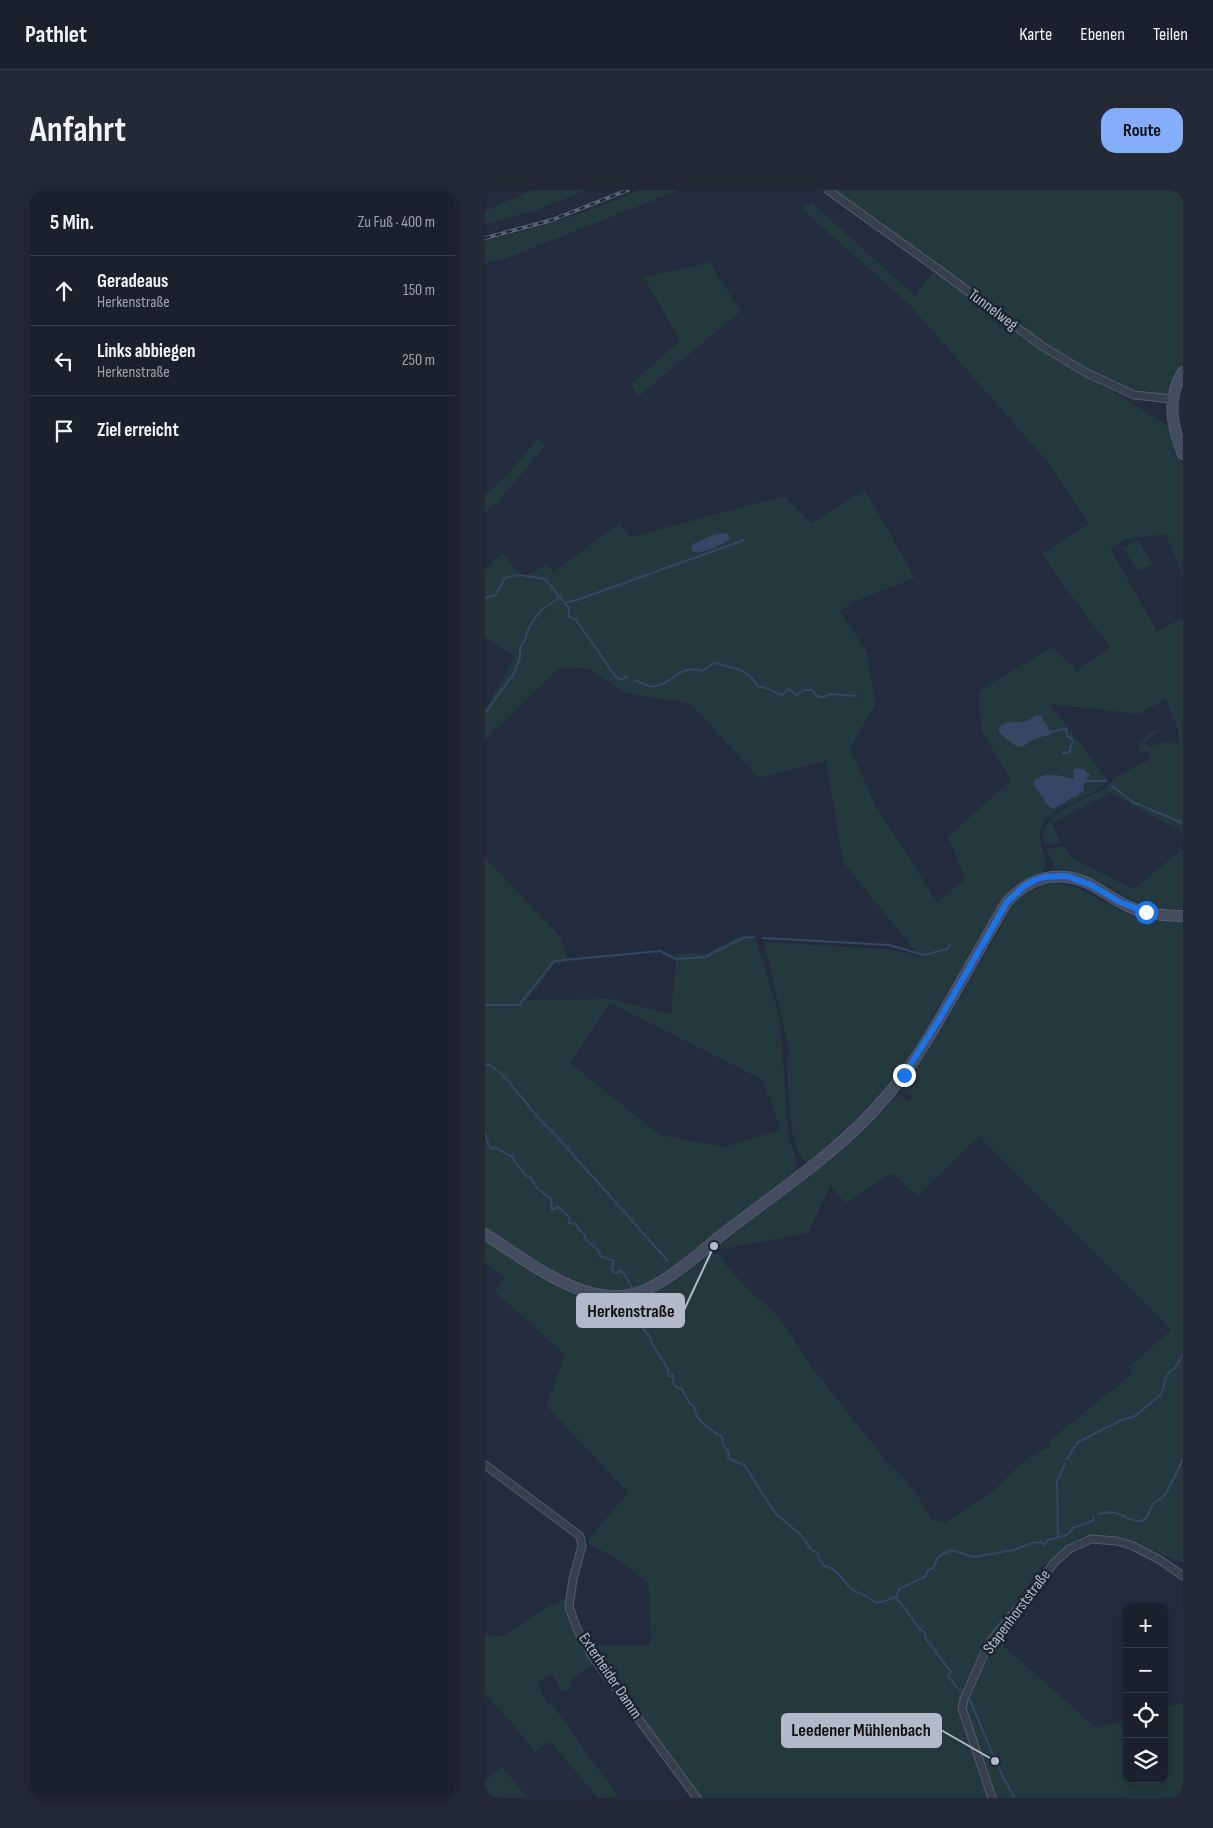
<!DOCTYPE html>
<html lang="de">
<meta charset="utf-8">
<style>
body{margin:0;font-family:"Sofia Sans Condensed",sans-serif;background:#232935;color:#f1f3f6}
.controls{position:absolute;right:15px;bottom:15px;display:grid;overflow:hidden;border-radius:10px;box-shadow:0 2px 12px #0003}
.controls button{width:45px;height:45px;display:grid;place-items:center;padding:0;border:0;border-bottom:1px solid #383e49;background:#1a212d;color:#f1f3f6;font:25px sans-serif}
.stop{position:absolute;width:15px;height:15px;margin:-11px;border:4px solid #1a73e8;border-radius:50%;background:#fff}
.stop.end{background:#1a73e8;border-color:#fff;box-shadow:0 1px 5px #0008}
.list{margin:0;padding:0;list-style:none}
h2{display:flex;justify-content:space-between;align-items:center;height:65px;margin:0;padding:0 20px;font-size:21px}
h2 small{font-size:16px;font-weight:400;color:#9fa3aa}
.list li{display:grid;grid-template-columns:32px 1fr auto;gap:15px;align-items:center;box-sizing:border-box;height:70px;padding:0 20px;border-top:1px solid #383e49}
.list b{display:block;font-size:19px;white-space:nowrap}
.list p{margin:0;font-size:16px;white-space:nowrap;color:#9fa3aa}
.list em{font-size:16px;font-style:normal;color:#9fa3aa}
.icon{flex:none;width:28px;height:28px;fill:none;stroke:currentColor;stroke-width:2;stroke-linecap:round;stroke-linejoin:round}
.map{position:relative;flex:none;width:698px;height:1608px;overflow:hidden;border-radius:15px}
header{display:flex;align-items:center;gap:30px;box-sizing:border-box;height:70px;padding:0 25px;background:#1a212d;border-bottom:1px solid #383e49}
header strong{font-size:24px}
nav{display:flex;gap:28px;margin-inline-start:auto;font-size:18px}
.intro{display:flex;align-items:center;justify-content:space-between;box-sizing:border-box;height:120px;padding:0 30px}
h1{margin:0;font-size:35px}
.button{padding:12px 22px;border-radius:15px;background:#85aefa;color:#111;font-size:18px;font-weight:700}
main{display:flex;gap:30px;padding:0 30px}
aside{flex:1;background:#1a212d;border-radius:15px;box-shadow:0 2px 12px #0003}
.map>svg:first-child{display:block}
.green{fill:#24393d;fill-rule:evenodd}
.water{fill:#354764}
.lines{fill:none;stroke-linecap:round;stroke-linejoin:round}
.stream{stroke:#354764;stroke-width:2}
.street-casing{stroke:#545c6a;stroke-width:9}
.secondary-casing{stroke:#545c6a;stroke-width:12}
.street{stroke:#363f4c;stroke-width:7}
.secondary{stroke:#444d5f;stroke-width:10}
.rail-casing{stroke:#586274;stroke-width:4}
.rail{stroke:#1b2431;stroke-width:2;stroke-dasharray:5.5;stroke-linecap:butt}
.route{stroke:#1a73e8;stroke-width:6}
.labels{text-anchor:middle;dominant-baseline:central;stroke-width:5;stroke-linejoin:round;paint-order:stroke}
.street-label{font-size:16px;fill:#b2b9c8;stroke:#1b2431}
.leader{fill:none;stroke:#b2b9c8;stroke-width:2}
.callout-dot{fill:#b2b9c8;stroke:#1b2431;stroke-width:2}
.callout{fill:#b2b9c8;stroke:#b2b9c8;stroke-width:2}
.callout-label{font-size:18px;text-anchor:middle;font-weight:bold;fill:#111}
</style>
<header>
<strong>Pathlet</strong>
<nav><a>Karte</a><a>Ebenen</a><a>Teilen</a></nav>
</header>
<div class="intro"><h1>Anfahrt</h1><a class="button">Route</a></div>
<main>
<aside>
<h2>5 Min.<small>Zu Fuß · 400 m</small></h2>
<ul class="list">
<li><svg class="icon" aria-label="ahead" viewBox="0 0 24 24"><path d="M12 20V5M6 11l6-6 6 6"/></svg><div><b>Geradeaus</b><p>Herkenstraße</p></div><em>150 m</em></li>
<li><svg class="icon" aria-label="left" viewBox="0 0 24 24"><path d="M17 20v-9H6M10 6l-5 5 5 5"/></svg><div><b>Links abbiegen</b><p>Herkenstraße</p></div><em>250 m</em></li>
<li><svg class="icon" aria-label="arrive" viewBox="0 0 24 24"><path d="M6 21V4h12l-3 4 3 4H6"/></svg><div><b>Ziel erreicht</b></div></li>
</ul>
</aside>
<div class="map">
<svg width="698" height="1608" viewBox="0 0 698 1608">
<rect width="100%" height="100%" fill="#222c3c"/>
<path class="green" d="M48 0H101L52 20 0 34V21Z
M154 0H194L17 70 0 73V51C52 38 105 23 154 0Z
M351 0H698V175L690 186 685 201 676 206H664L634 198 562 158 363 11Z
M327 13 430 106 446 85 453 81 550 156 624 198 684 237 698 277V387L681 344 641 349 625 358 672 441 698 428V643L626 603 567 633 576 653 559 654C550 624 601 609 621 598 625 595 627 590 632 587 643 580 655 575 666 569L664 568 663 562 655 563 652 553 666 542 675 539 659 553 664 557 683 550 687 554 694 552 693 540 681 509 654 524 565 514 623 590C607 610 569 611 557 636 549 652 566 668 559 681L530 694 521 703 492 750 436 847 404 896 372 930 322 974C301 954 304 897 301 868L305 864 279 752 400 759 419 762 436 768 358 672 341 571 274 588 205 513 139 503 103 479 75 477 0 550V520L30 467 0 447V380L17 362 38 388 62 374 69 382 134 333 146 347 299 306 326 333 380 300 430 388 370 411 355 421 382 462 390 515 365 558 389 613 452 712 480 689 463 647 526 590 496 540 493 501 567 457 592 481 625 457 574 389 557 363 604 334 567 277 424 114 316 18ZM542 531 553 547 537 557 528 532ZM591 578 598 579 605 585C602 590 600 594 598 599 594 607 576 614 568 619 559 614 556 603 549 596L552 588C561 584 575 584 585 589L589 587Z
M223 71 256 121 154 206 146 194 195 151 159 87 215 75Z
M53 248 61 255 11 314 0 322V305L25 282Z
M653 349 668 374 653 381 638 358Z
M579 656 586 668 648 699 698 659V719C660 726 631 697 598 684 589 681 580 680 571 679L561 659Z
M0 665 2 670 76 747 82 772 70 773 42 810 126 809 186 824 191 764H220L258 745 270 746 295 828 303 940 304 949 313 973 310 976 313 984 179 1086 144 1102 110 1101 61 1080 0 1040ZM125 813 278 890 296 940 239 957 175 945 85 873Z
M571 693C595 695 610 708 631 718 652 729 675 733 698 732V1373L634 1346 598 1345 559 1375 506 1444 611 1538 642 1530V1589H679V1519L698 1513V1608H215L108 1464 105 1455H166L163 1393 132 1369 101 1352 143 1303 61 1215 80 1165 9 1101 20 1089 0 1071V1051L79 1099 109 1110 130 1112H146L154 1110 192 1085 219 1062 235 1064 242 1077 271 1107 286 1119 304 1141 326 1176 402 1272C422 1287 434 1307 447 1330L460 1333C477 1323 493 1312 509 1300 523 1288 543 1262 561 1260L565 1250 647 1184 643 1178 686 1140 494 946 433 1006 406 983 360 1013 346 995 323 1043 232 1060V1058L333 978 394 925 410 907 413 905 424 911 426 906 416 901 451 849 529 714C542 702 553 695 571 693Z
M82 1408 110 1473 84 1492 88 1498 77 1502 68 1485 52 1492 63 1515 66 1513 134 1608H113L64 1550 50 1563 30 1536 0 1504V1445L20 1446 68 1414Z
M17 1577 43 1608H0V1591Z"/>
<path class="water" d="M241 343 243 344 244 350C235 355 218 365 207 361L206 356 208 354 228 345Z
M552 525 556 526 566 542 565 545C553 547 546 550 538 557 528 557 521 548 514 542V537L520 533 542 531Z
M591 578 598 579 605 585 599 595 598 601 591 607 586 608 576 615 568 619C559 614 556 603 549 596V591C557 582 575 584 585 589L589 587 588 580Z"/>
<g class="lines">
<path class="stream" d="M0 408 10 405 21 387 35 385 60 389 84 418V426L86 428 90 429 129 484 134 489H138L142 486
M79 413 92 410 259 350
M150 490C155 492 160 495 165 496 182 500 195 472 217 481L229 473C248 478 261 478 273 496 282 498 288 501 297 505L304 499 312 505 319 500H327L332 506 338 507 346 504 371 506
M0 523 30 482 35 467V458L40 450 43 439 55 421 75 407
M566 542 578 539H581L582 546 586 548 588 552 585 558V562L578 563
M601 591H622
M627 596 648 612 698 633
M278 748 404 755 439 765 462 759 465 755
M0 815H34L69 771 175 761 191 769 220 767 258 748 269 747
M0 874C20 877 47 927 66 940L182 1070
M0 944 4 956 8 959 10 957C15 960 22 965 28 967 30 975 37 979 41 986L45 987 52 998 66 1009 67 1020 73 1017 85 1028 84 1033 91 1034 94 1040 99 1044 101 1050 114 1061 115 1066 129 1071 127 1080 129 1083 135 1081 139 1083 147 1098
M156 1108 158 1115 150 1127 153 1133 166 1148 167 1154 183 1179 184 1187 188 1185C189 1193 186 1196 197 1199L205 1214 208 1215 213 1228 222 1237 237 1247 238 1255 244 1263 243 1268 260 1276 290 1323 316 1345 327 1361 332 1362 335 1371 339 1376C356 1379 358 1395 370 1401 379 1406 382 1405 391 1413L403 1410 409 1407C423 1416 426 1434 440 1443L441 1449 466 1482 463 1486 475 1501
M582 1269 592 1253 622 1237 629 1235 634 1231 650 1226 673 1207 677 1203 680 1190 685 1181 690 1178 698 1165
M614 1324C636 1317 641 1333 655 1331 664 1330 664 1320 668 1314 671 1310 675 1309 678 1307 684 1300 694 1277 698 1269
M573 1347 572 1291 580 1274
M411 1408 414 1399 441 1386 442 1381 448 1378 453 1367 466 1360 488 1367 529 1360 546 1353 556 1352 558 1355 563 1350 582 1345 588 1338 607 1331 609 1328
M484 1509C500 1542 510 1577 530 1608
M0 1607V1608"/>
<g class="street-casing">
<path id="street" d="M343 0 457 82 557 156 600 182 649 205 687 209
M0 1275 95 1346 97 1356 88 1389 84 1417 93 1441 107 1466 212 1608
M507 1608 477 1518 479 1509 504 1453 569 1373 584 1359 606 1349 632 1351 648 1356 675 1370 698 1386"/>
</g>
<g class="secondary-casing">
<path id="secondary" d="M698 182C681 209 687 236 698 264
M0 1044C39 1069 88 1109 136 1106 172 1104 210 1066 238 1044 293 1001 355 961 400 908 429 875 451 836 473 797 489 769 505 740 522 712 544 687 574 679 605 694 618 701 631 711 645 717 661 724 681 726 698 726"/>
</g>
<use href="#street" class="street"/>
<use href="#secondary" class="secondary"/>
<g class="rail-casing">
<path id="rail" d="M0 48 67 30 143 0"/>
</g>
<use href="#rail" class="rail"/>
</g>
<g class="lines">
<path class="route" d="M419 885 458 823 522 712 539 696 550 690 559 687 582 686 606 695 635 712 661 722"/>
</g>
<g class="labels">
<g class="street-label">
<text transform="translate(508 120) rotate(37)">Tunnelweg</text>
<text transform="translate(532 1422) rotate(-53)">Stapenhorststraße</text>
<text transform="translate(125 1486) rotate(56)">Exterheider Damm</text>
</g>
</g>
<path class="leader" d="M229 1056L199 1120M510 1571L456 1540"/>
<g class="callout-dot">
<circle cx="229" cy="1056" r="5"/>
<circle cx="510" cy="1571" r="5"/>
</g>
<g class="callout">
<rect x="92" y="1104" width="107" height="33" rx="5"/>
<rect x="297" y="1524" width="159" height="33" rx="5"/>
</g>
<g class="callout-label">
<text x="146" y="1127">Herkenstraße</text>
<text x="376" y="1546">Leedener Mühlenbach</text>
</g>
</svg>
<div class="controls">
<button>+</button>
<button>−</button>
<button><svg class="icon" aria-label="locate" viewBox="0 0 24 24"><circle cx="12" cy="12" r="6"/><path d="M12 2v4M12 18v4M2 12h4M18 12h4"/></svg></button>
<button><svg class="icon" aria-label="layers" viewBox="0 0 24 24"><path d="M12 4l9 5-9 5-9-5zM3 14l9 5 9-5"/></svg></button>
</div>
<div class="stop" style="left:661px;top:722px"></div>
<div class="stop end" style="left:419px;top:885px"></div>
</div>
</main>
